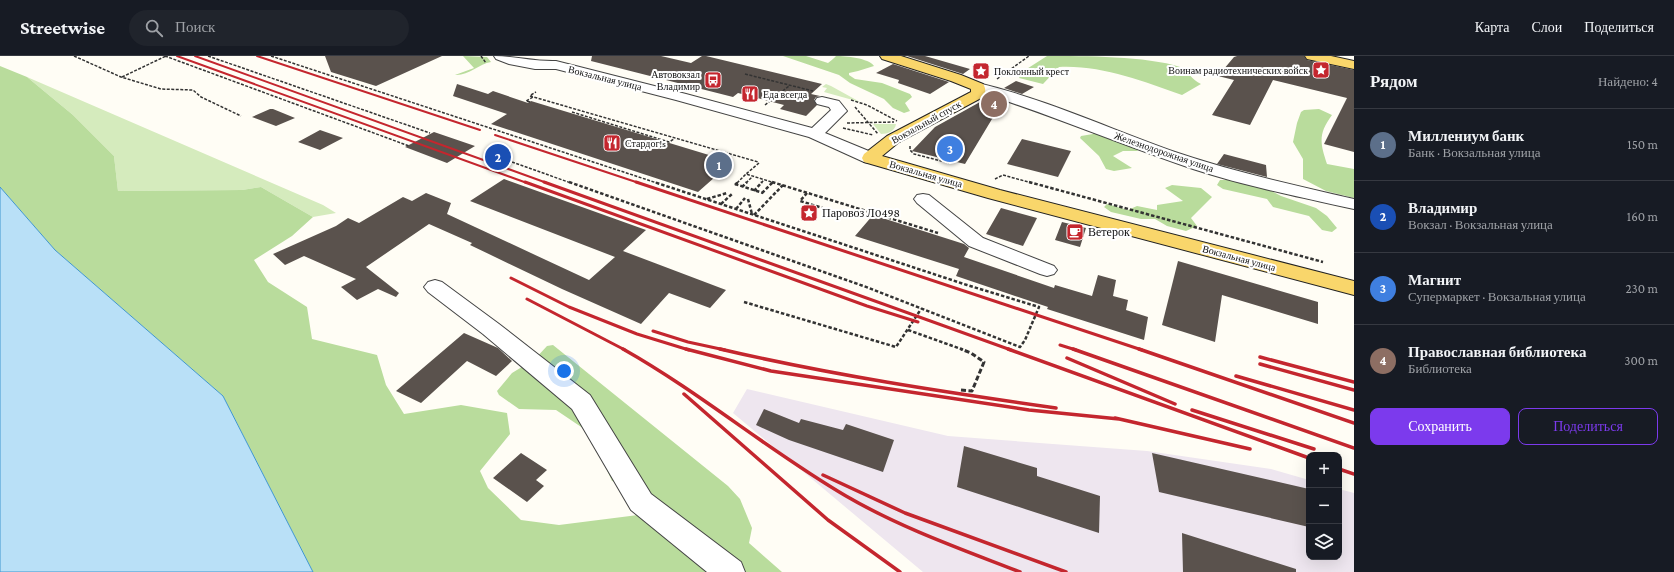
<!DOCTYPE html>
<html lang="ru">
<meta charset="utf-8">
<style>
body{margin:0;font-family:"Crimson Pro",serif;background:#20242c;color:#f1f3f6}
.controls{position:absolute;right:12px;bottom:12px;display:grid;overflow:hidden;border-radius:8px;box-shadow:0 4px 16px #0002}
.controls button{width:36px;height:36px;display:grid;place-items:center;padding:0;border:0;border-bottom:1px solid #363941;background:#171b24;color:#f1f3f6;font:20px sans-serif}
.you{position:absolute;left:564px;top:315px;width:14px;height:14px;margin:-10px;border:3px solid #fff;border-radius:50%;background:#1a73e8;box-shadow:0 0 0 6px #1a73e833}
.badge{display:grid;place-items:center;width:26px;height:26px;border-radius:50%;background:#7c3aed;color:#fff;font-size:13px;font-weight:700}
.pin{position:absolute;translate:-50% -50%;border:2px solid #fff;box-shadow:0 1px 4px #0006}
.list{margin:0;padding:0;list-style:none}
h2{display:flex;justify-content:space-between;align-items:center;height:52px;margin:0;padding:0 16px;font-size:17px}
h2 small{font-size:13px;font-weight:400;color:#9ea1a6}
.list li{display:grid;grid-template-columns:26px 1fr auto;gap:12px;align-items:center;box-sizing:border-box;height:72px;padding:0 16px;border-top:1px solid #363941}
.list b{display:block;font-size:15px;white-space:nowrap}
.list p{margin:0;font-size:13px;white-space:nowrap;color:#9ea1a6}
.list em{font-size:13px;font-style:normal;color:#9ea1a6}
.actions{display:flex;gap:8px;padding:12px 16px}
.actions a{flex:1;padding:9px 0;border:1px solid #7c3aed;border-radius:8px;text-align:center;font-size:14px;color:#7c3aed}
.actions .main{background:#7c3aed;color:#fff}
.icon{flex:none;width:22px;height:22px;fill:none;stroke:currentColor;stroke-width:2;stroke-linecap:round;stroke-linejoin:round}
.map{position:relative;flex:none;width:1354px;height:516px;overflow:hidden}
header{display:flex;align-items:center;gap:24px;box-sizing:border-box;height:56px;padding:0 20px;background:#171b24;border-bottom:1px solid #363941}
header strong{font-size:19px}
nav{display:flex;gap:22px;margin-inline-start:auto;font-size:14px}
.search{width:280px;height:36px;background:#20242c;display:flex;align-items:center;gap:10px;box-sizing:border-box;padding:0 14px;border-radius:22px;color:#9ea1a6;font-size:15px}
main{display:flex}
aside{flex:1;background:#171b24}
.map>svg:first-child{display:block}
.industrial{fill:#eee6ef}
.green{fill:#d5ebbd}
.forest{fill:#b9dc9c}
.water{fill:#b9e0f7;stroke:#3f96cf}
.building{fill:#5a524d}
.lines{fill:none;stroke-linecap:round;stroke-linejoin:round}
.minor-casing{stroke:#444;stroke-width:2}
.major-casing{stroke:#222;stroke-width:2}
.path-far2{stroke:#333;stroke-width:1.5;stroke-dasharray:3 1.5;stroke-linecap:butt}
.path-far1{stroke:#333;stroke-width:2.5;stroke-dasharray:3.5 2;stroke-linecap:butt}
.path{stroke:#333;stroke-width:3;stroke-dasharray:5 2.5;stroke-linecap:butt}
.minor{fill:#fff;fill-rule:evenodd}
.major{fill:#f9d66b;fill-rule:evenodd}
.rail-far2{stroke:#c4262e;stroke-width:2}
.rail-far1{stroke:#c4262e;stroke-width:3}
.rail{stroke:#c4262e;stroke-width:3.5}
.labels{text-anchor:middle;dominant-baseline:central;stroke-width:4;stroke-linejoin:round;paint-order:stroke}
.far-poi-label{font-size:10px;fill:#111;stroke:#fff;text-anchor:start}
.far-street-label{font-size:10px;fill:#111;stroke:#fff}
.poi-label{font-size:12px;fill:#111;stroke:#fff;text-anchor:start}
</style>
<header>
<strong>Streetwise</strong>
<div class="search"><svg class="icon" aria-label="search" viewBox="0 0 24 24"><circle cx="10" cy="10" r="6"/><path d="M15 15l6 6"/></svg>Поиск</div>
<nav><a>Карта</a><a>Слои</a><a>Поделиться</a></nav>
</header>
<main>
<div class="map">
<svg width="1354" height="516" viewBox="0 0 1354 516">
<rect width="100%" height="100%" fill="#fffdf5"/>
<path class="industrial" d="M747 333 948 380 1147 395 1271 413 1309 424V501H1339V433L1354 437V516H923L733 357Z"/>
<path class="green" d="M27 21 323 149 336 157 313 161 261 131 242 134 118 135 114 100 73 59Z
M826 28 831 30 860 46 824 36 827 32 822 31Z
M873 68H896C895 75 888 78 881 78Z"/>
<path class="forest" d="M463 0 487 1 491 6C479 8 468 20 455 19L474 12Z
M783 0H806L828 7C831 5 834 2 836 0 845 0 869 2 874 10L858 15 849 17V19L855 23 882 27 910 38 912 41 905 47 910 55 904 57 893 52 884 43 850 27 839 19Z
M1047 0C1084 0 1147 0 1180 11 1188 15 1192 24 1201 28L1182 39C1142 25 1102 9 1059 11L1043 28 1019 22 1022 16Z
M0 10 27 21 73 59 114 100 118 135 242 134 261 131 313 161 292 180 254 204 268 226 307 251 312 283 377 299 386 329 404 358 461 349 507 357 510 378 480 415 488 432 521 464 559 469 638 459 716 516H313L223 340 55 194 0 131Z
M1319 53 1332 59C1318 78 1320 87 1327 108L1354 113V142L1326 135 1303 123V103L1293 86 1297 67 1301 56 1304 54Z
M1095 74 1139 93 1137 95H1123L1113 100 1132 112 1114 115 1106 113 1099 100 1080 82 1081 80 1093 78Z
M1220 124H1232L1262 130 1281 140 1316 152 1327 160 1337 172 1332 176 1322 174 1309 160 1273 151 1267 143 1223 133 1217 129Z
M1172 129 1201 132 1212 141 1191 162 1197 170 1186 175 1167 170 1155 163H1141L1111 156 1104 151 1107 148 1128 154 1137 150 1157 154V149L1183 145 1165 132Z
M553 289 728 430 740 443 752 472 749 487 782 516H733L644 432 612 425 606 412 608 395 599 383 556 354 519 353 499 339 497 335 512 317 535 303 547 290Z"/>
<path class="water" d="M0 131 55 194 223 340 313 516H0Z"/>
<path class="building" d="M325 0H442L376 30 331 16Z
M592 0H661L691 7 702 0H706L822 28 811 38 820 40 816 41 814 44 817 49 806 60 780 53 784 49 738 37 733 41 591 5Z
M907 0H925L970 13 963 18Z
M1237 0H1304L1307 4 1354 14V96L1324 88 1347 42 1273 24 1250 69 1212 59 1234 24 1218 20 1234 1Z
M893 8 949 26 930 38 898 27 899 24 876 17Z
M1016 25 1034 31 1022 38 1004 32Z
M457 28 488 38 493 35 528 47 531 45 732 106 698 136 491 68 507 58 453 40Z
M989 41 1007 47 991 56 995 58 965 108 912 95 935 71Z
M270 53H273L295 62 276 70 252 61Z
M320 74 343 82 320 94 298 86Z
M434 76 475 90 447 107 405 91Z
M1022 83 1071 95 1058 121 1007 108Z
M1224 98 1266 109 1267 121 1217 108Z
M504 123 646 174 623 195 726 234 710 252 669 237 641 268 562 233 470 189 472 187 429 168 366 211 399 237 396 241 378 233 357 244 341 231 356 223 304 200 285 209 273 198 336 170 348 162 359 167 403 141 412 145 426 137 451 147 447 158 589 224 615 201 470 145Z
M1001 152 1037 162 1023 190 986 178Z
M873 159 964 188 969 192 964 201 1054 232 1055 229 1092 240 1098 219 1116 224 1113 240 1128 244 1126 254 1148 261 1144 284 1047 253 1048 251 956 220 959 213 855 180Z
M1062 166 1086 172 1080 191 1055 184Z
M1178 205 1318 246V268L1222 239 1215 286 1162 269Z
M464 277 498 292 512 305 496 320 467 305 421 347 396 335Z
M764 353 799 367 801 363 843 374 846 368 894 384 883 416 789 384 756 369Z
M964 390 1037 412V420L1100 440 1099 477 957 431Z
M521 397 547 414 536 424 544 430 527 446 493 422Z
M1152 397 1309 433V471L1159 436Z
M1182 477 1296 513V516H1183Z"/>
<g class="lines">
<g class="minor-casing">
<path id="minor" d="M494 0C515 0 535 6 556 5L686 38 812 72 831 54 829 51 817 48 815 45 817 42 822 41 839 45 847 55 825 77 876 98 878 102 876 106 870 107 864 106 809 81 676 44 556 13H535L509 8 496 3Z
M978 27C1045 43 1110 73 1175 96 1234 116 1294 129 1354 143V153C1300 141 1245 130 1193 113 1119 88 1047 57 973 34L971 31 973 28Z
M923 138 929 139 983 182 1054 210 1057 214 1054 218 1047 220 1040 218 969 190 917 147 914 143 917 139Z
M435 224 442 226 499 268 590 339 651 438 741 506 745 516H707L631 454 572 353 483 278 428 236 424 231 428 226Z"/>
</g>
<g class="major-casing">
<path id="major" d="M880 0H901L961 19 983 28C986 32 986 37 983 41L899 86 882 100 1000 134 1354 225V239L988 142 864 106 862 102 864 98 887 80 971 36V33L951 25 882 3Z
M1305 0H1331L1354 5V13L1307 3Z"/>
</g>
<path class="path-far2" d="M74 0 121 21 161 33 193 34 201 41 241 60
M165 0 409 90
M208 0 430 77
M271 0 657 127
M481 0 486 7
M745 18 813 35
M122 21 166 0
M997 23 1029 0
M531 39 536 36
M530 40 758 106
M851 44 867 49 897 65
M530 46 526 45 533 41
M765 49 789 30
M855 51 878 78
M572 56 669 86 674 83
M847 67 894 66
M843 72 873 79
M910 90V94L914 98 949 107
M512 106 571 127
M759 107 746 118 775 127
M995 123 1003 119 1032 127
M737 127 746 118
M746 127 753 120
M761 127 764 124"/>
<path class="path-far1" d="M569 126 869 232 1020 291 1025 284 1039 251 967 229 654 126
M772 126 938 177
M1029 126 1323 206
M735 128 763 137
M735 129 738 126
M742 131 747 126
M754 135 762 126
M762 137 773 126
M807 137 800 145 842 158
M707 143 727 137
M748 143 752 158
M721 148 732 138
M736 153 745 142
M754 159 783 129
M744 246 896 291 921 253
M908 274 964 294"/>
<path class="path" d="M961 334 972 335 984 306 971 297 961 293"/>
<use href="#minor" class="minor"/>
<use href="#major" class="major"/>
<path class="rail-far2" d="M177 0 527 127
M195 0 547 127
M257 0 480 74
M495 79 639 127"/>
<path class="rail-far1" d="M525 126 867 250 918 266
M544 126 1011 294
M636 126 1142 294
M511 222 569 251 637 278 689 294
M527 243 625 294
M653 275 688 286 725 294
M1060 289 1076 294"/>
<path class="rail" d="M623 293C701 337 769 395 846 440 901 472 961 493 1020 516
M686 293 771 315 1029 354 1119 363
M720 293C831 319 944 336 1056 352
M1008 293 1309 402
M1073 293 1354 392
M1139 293 1354 367
M1260 301 1354 326
M1067 302 1175 348
M1260 308 1354 334
M1236 320 1354 354
M684 338 828 464 900 516
M1192 354 1314 393
M1115 362 1250 393
M1339 413 1354 418
M823 419 905 457 1066 516"/>
</g>
<defs>
<g id="sight-square" transform="scale(0.9)"><rect x="-9" y="-9" width="18" height="18" rx="4" fill="#c4262e" stroke="#fff"/><path d="M0-6L1.8-2.2L6-1.7L2.9 1.2L3.7 5.4L0 3.3L-3.7 5.4L-2.9 1.2L-6-1.7L-1.8-2.2Z" fill="#fff"/></g>
<g id="bus-square" transform="scale(0.9)"><rect x="-9" y="-9" width="18" height="18" rx="4" fill="#c4262e" stroke="#fff"/><path d="M-5-6H5V4H4V6H2V4H-2V6H-4V4H-5ZM-3.5-4V0h7V-4ZM-3.5 1.2v1.5H-2V1.2ZM2 1.2v1.5H3.5V1.2Z" fill="#fff"/></g>
<g id="restaurant-square" transform="scale(0.9)"><rect x="-9" y="-9" width="18" height="18" rx="4" fill="#c4262e" stroke="#fff"/><path d="M-5-6h1v4h1v-4h1v4h1v-4h1v5L-1.5 .5V6h-2V.5L-5-1ZM5-6V6H3V1.5H1.5Q1.5-4 5-6Z" fill="#fff"/></g>
<g id="cafe-square" transform="scale(0.9)"><rect x="-9" y="-9" width="18" height="18" rx="4" fill="#c4262e" stroke="#fff"/><path d="M-5.5-4.5H6V0H3Q3 3.5 0 3.5H-2.5Q-5.5 3.5-5.5 0ZM3-3.2v2h1.7v-2ZM-6 4.5H4V6H-6Z" fill="#fff"/></g>
</defs>
<g fill-rule="evenodd">
<use href="#sight-square" x="1321" y="14"/>
<use href="#sight-square" x="981" y="15"/>
<use href="#bus-square" x="713" y="24"/>
<use href="#restaurant-square" x="750" y="38"/>
<use href="#restaurant-square" x="612" y="87"/>
<use href="#sight-square" x="809" y="157"/>
<use href="#cafe-square" x="1075" y="176"/>
</g>
<g class="labels">
<g class="far-poi-label">
<text x="1308" y="14" text-anchor="end">Воинам радиотехнических войск</text>
<text x="994" y="15">Поклонный крест</text>
<text x="700" y="18" text-anchor="end">Автовокзал<tspan x="700" dy="12">Владимир</tspan></text>
<text x="763" y="38">Еда всегда</text>
<text x="625" y="87">Стардог!s</text>
</g>
<g class="far-street-label">
<text transform="translate(605 22) rotate(14)">Вокзальная улица</text>
<text transform="translate(926 66) rotate(-29)">Вокзальный спуск</text>
<text transform="translate(1164 96) rotate(19)">Железнодорожная улица</text>
<text transform="translate(926 118) rotate(16)">Вокзальная улица</text>
<text transform="translate(1239 202) rotate(15)">Вокзальная улица</text>
</g>
<g class="poi-label">
<text x="822" y="157">Паровоз Л0498</text>
<text x="1088" y="176">Ветерок</text>
</g>
</g>
</svg>
<div class="controls">
<button>+</button>
<button>−</button>
<button><svg class="icon" aria-label="layers" viewBox="0 0 24 24"><path d="M12 4l9 5-9 5-9-5zM3 14l9 5 9-5"/></svg></button>
</div>
<div class="you"></div>
<div class="pin badge" style="left:719px;top:109px;background:#5c6f8a">1</div>
<div class="pin badge" style="left:498px;top:101px;background:#1a4fb4">2</div>
<div class="pin badge" style="left:950px;top:93px;background:#3f7fe0">3</div>
<div class="pin badge" style="left:994px;top:48px;background:#8d6e63">4</div>
</div>
<aside>
<h2>Рядом<small>Найдено: 4</small></h2>
<ul class="list">
<li><span class="badge" style="background:#5c6f8a">1</span><div><b>Миллениум банк</b><p>Банк · Вокзальная улица</p></div><em>150 m</em></li>
<li><span class="badge" style="background:#1a4fb4">2</span><div><b>Владимир</b><p>Вокзал · Вокзальная улица</p></div><em>160 m</em></li>
<li><span class="badge" style="background:#3f7fe0">3</span><div><b>Магнит</b><p>Супермаркет · Вокзальная улица</p></div><em>230 m</em></li>
<li><span class="badge" style="background:#8d6e63">4</span><div><b>Православная библиотека</b><p>Библиотека</p></div><em>300 m</em></li>
</ul>
<div class="actions"><a class="main">Сохранить</a><a>Поделиться</a></div>
</aside>
</main>
